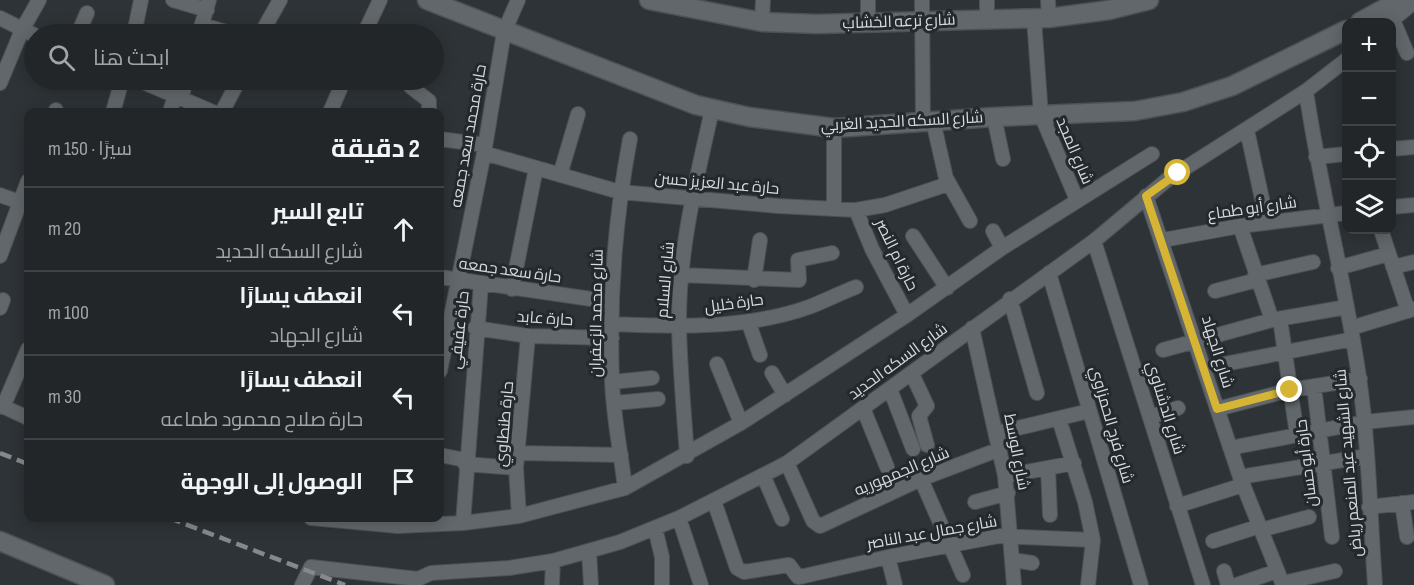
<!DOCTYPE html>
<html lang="ar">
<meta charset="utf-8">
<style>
body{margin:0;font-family:"Sofia Sans Condensed",Cairo,sans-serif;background:#2a2e31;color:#f1f3f6;direction:rtl}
.controls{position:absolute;right:18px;top:18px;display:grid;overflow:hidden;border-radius:12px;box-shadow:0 3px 15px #0003}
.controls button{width:54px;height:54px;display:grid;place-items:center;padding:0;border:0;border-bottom:2px solid #3f4346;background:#222629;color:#f1f3f6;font:30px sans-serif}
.stop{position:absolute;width:18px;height:18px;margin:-14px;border:4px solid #d6b534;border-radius:50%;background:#fff}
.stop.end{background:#d6b534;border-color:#fff;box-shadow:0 2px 6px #0008}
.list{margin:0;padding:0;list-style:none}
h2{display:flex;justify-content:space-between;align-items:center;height:78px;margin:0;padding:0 24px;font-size:26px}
h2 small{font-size:20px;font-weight:400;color:#a2a5a8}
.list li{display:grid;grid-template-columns:39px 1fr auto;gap:18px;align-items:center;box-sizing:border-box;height:84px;padding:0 24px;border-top:2px solid #3f4346}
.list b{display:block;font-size:22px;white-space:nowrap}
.list p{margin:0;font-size:20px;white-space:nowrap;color:#a2a5a8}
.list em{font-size:20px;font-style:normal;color:#a2a5a8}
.icon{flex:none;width:33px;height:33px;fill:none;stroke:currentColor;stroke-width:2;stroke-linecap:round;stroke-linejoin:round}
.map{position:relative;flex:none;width:1414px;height:585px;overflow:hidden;direction:ltr}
.search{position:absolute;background:#222629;box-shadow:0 3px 15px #0003;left:24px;top:24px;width:420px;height:66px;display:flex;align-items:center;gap:15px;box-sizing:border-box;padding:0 21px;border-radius:33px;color:#a2a5a8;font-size:22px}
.panel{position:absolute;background:#222629;box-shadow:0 3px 15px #0003;left:24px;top:108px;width:420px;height:414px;border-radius:12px;direction:rtl}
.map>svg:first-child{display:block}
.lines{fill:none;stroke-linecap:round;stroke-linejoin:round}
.street-casing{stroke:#4c5154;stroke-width:16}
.secondary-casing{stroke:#4c5154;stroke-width:21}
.street{stroke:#61676b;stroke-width:14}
.secondary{stroke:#61676b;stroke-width:18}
.rail{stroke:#85898c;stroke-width:4.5;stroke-dasharray:12 6;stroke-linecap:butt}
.route{stroke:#d6b534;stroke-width:8}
.labels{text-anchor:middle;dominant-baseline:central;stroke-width:6;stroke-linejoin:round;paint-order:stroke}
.street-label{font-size:16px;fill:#d8dbde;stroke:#24292d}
</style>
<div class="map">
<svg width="1414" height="585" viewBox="0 0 1414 585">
<rect width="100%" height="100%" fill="#2e3337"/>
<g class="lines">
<g class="street-casing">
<path id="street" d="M173 0 207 10
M922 0 923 122
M987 0V20
M1048 0 1049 18
M0 18 34 35
M1034 19 1041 115 1077 200
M1393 20 1407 53
M762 22 763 0
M868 22V0
M1390 22 1414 2
M202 25 233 34
M78 34 87 13
M134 34 141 0
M199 34 209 0
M261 34 280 0
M364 34 380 0
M138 80 213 112
M407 80 411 87 429 101V112
M0 83 22 30 39 0
M1306 91C1320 187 1345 281 1359 377 1369 445 1370 516 1375 585
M181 99 186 80
M55 112 56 110
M113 112 122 80
M170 112 175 95
M222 112 239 80
M330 112 344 80
M994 117 1003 159
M933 121 946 178 970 221
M1247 130 1267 222
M440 139 485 145
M1392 149 1414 147
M484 153 620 192 778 206 856 210 885 205 948 184
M1316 157 1346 154
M560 175 578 114
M0 195 28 205
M1146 196 1240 477 1283 585
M1392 207 1414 205
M834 209V128
M856 210 872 249 907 315
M1240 226 1272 320
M1381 230 1408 311
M993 231 1002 248
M913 236 947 288
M1163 240 1240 226 1346 213
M1094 241 1203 585
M0 256 28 181
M1393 267 1414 262
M1338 268 1388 254
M1049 273 1141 585
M681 275 799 280 798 260 832 253
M1255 275 1313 262
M440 277 612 302
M754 280 760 240
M512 289 536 168
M1215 291 1257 280
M1010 299 1037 393
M0 308 3 300
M1280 319 1297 435
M748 321 760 355
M612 324C677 327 747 329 809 307 825 301 840 293 856 287
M475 328 528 336 612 338
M972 328 1005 476 1014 585
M1351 328 1414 309
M1163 350 1272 320 1347 307
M717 364 741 423
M1204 368 1353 339
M440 371 484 153 504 32 518 0
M772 373 785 395
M912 374 927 406 919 416 927 445
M612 382 652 378
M1314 386 1332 537
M890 389 913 449
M615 403 658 399
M0 405 28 418
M3 407 28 349
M863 408 887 467
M1217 409 1290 390 1360 379
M1150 417 1178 408
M1059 419 1085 502 1093 540 1088 585
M997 433 1089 411
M1230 448 1365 422 1414 417
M519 453 621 455
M440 455 465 460
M687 456C684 413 680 370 679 327 678 253 696 181 712 110
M787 463 813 521 820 526 921 479 1000 449
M465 464 516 468
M1048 468 1050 515
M763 475 782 519
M1005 476 1074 463
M1240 477 1367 456
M921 479 963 575
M625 488C621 453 613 416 612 380 609 299 615 218 630 139
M714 501 737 568 744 572 789 565 798 577 804 576 888 557 999 536 1093 540
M975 502 1008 493
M1402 503 1407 537
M1177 506 1243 485
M1369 507 1414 502
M519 516 516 468 528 336
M311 518 398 526 463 523 519 516 625 488 741 423 907 315 1002 248 1152 154
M679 518 701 585
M463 523 481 284
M655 528 662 557V585
M1261 530 1309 517
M1213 541 1260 526
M589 551 591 585
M888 557 895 585
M1013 560 1032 563
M1224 571 1228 585
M418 579 431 573 509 568 553 561 620 542 679 518 787 463 1094 241 1168 179 1306 91 1346 60
M1283 583 1335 571
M302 585 311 567 418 579
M552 585 553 561
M1236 585 1277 571"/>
</g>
<g class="secondary-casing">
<path id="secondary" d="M427 0 696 105 749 117 834 128 994 117 1135 111 1183 102 1232 86 1346 30
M649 0 762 22 817 24 1049 18 1109 10 1149 0
M1360 22 1400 0
M0 541 105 585"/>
</g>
<use href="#street" class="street"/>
<use href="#secondary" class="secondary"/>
<path class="rail" d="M0 453 28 464
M169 518 345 585"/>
</g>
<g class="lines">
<path class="route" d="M1178 173 1146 196 1217 409 1290 390"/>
</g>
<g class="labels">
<g class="street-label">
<text transform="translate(899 22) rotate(-2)">شارع ترعه الخشاب</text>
<text transform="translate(902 122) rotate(-3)">شارع السكه الحديد الغربي</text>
<text transform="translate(469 136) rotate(-80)">حارة محمد سعد جمعه</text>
<text transform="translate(1074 151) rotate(67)">شارع المجد</text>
<text transform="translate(717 184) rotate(5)">حارة عبد العزيز حسن</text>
<text transform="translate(1252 209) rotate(-8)">شارع أبو طماع</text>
<text transform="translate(896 255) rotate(64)">حارة ام النصر</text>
<text transform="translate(510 271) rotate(8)">حارة سعد جمعه</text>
<text transform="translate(666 280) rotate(-85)">شارع السلام</text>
<text transform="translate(734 304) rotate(-8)">حارة خليل</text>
<text transform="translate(597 313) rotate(-89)">شارع محمد الزعفران</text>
<text transform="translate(545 319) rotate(4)">حارة عابد</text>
<text transform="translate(460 330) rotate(-84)">حارة عفيفي</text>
<text transform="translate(1217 352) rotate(73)">شارع الجهاد</text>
<text transform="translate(898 362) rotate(-36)">شارع السكه الحديد</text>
<text transform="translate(1165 408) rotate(73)">شارع الدشناوي</text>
<text transform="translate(505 424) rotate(-85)">حارة طنطاوي</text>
<text transform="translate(1111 425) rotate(74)">شارع فرج الحمزاوي</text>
<text transform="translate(1016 452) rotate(79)">شارع الوسط</text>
<text transform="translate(1307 463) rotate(-97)">حارة أبو حسان</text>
<text transform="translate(1349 463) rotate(-95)">شارع الشهيد عبد المنعم رياض</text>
<text transform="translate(902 472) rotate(-23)">شارع الجمهوريه</text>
<text transform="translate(932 533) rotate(-10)">شارع جمال عبد الناصر</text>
</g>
</g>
</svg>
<div class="controls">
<button>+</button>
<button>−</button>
<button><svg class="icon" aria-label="locate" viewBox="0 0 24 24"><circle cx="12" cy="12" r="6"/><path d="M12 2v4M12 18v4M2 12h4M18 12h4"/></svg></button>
<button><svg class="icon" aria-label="layers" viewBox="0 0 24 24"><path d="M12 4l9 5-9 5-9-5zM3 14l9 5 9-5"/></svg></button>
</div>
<div class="stop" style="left:1178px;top:173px"></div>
<div class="stop end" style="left:1290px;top:390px"></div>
<div class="search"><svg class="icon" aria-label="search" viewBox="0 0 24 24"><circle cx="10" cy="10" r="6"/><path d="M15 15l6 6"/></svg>ابحث هنا</div>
<section class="panel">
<h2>2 دقيقة<small>سيرًا · 150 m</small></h2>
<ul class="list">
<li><svg class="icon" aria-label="ahead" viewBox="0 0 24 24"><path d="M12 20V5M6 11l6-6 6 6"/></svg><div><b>تابع السير</b><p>شارع السكه الحديد</p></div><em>20 m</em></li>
<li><svg class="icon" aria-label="left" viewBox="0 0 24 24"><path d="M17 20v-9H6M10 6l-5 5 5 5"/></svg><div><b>انعطف يسارًا</b><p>شارع الجهاد</p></div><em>100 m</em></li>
<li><svg class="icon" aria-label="left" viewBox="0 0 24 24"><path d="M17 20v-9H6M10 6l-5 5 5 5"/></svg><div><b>انعطف يسارًا</b><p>حارة صلاح محمود طماعه</p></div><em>30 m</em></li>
<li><svg class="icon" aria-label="arrive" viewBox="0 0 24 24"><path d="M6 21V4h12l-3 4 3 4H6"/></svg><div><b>الوصول إلى الوجهة</b></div></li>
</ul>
</section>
</div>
